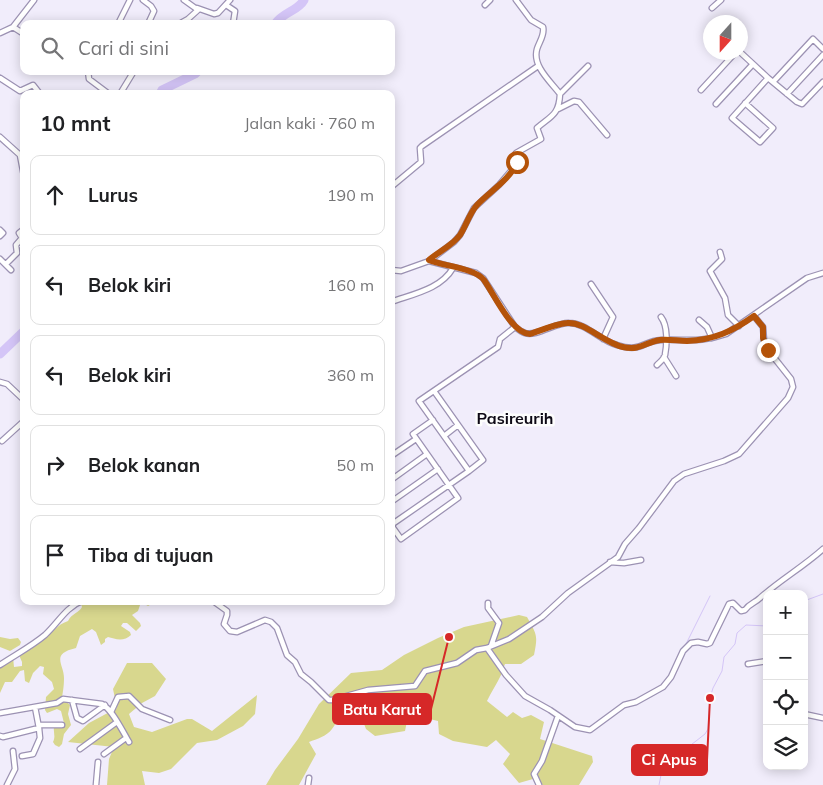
<!DOCTYPE html>
<html lang="id">
<meta charset="utf-8">
<style>
body{margin:0;font-family:Mulish,sans-serif;background:#f2f2f2;color:#202124}
.controls{position:absolute;right:15px;bottom:15px;display:grid;overflow:hidden;border-radius:10px;box-shadow:0 2px 12px #0003}
.controls button{width:45px;height:45px;display:grid;place-items:center;padding:0;border:0;border-bottom:1px solid #e0e0e0;background:#fff;color:#202124;font:25px sans-serif}
.compass{position:absolute;left:703px;top:15px;width:45px;height:45px;border-radius:50%;background:#fff;box-shadow:0 2px 12px #0003;rotate:201deg}
.stop{position:absolute;width:15px;height:15px;margin:-11px;border:4px solid #b45309;border-radius:50%;background:#fff}
.stop.end{background:#b45309;border-color:#fff;box-shadow:0 1px 5px #0008}
.list{margin:0;padding:0;list-style:none}
h2{display:flex;justify-content:space-between;align-items:center;height:65px;margin:0;padding:0 20px;font-size:21px}
h2 small{font-size:16px;font-weight:400;color:#757577}
.list li{display:grid;grid-template-columns:32px 1fr auto;gap:15px;align-items:center;box-sizing:border-box;height:80px;margin:0 10px 10px;padding:0 10px;border:1px solid #e0e0e0;border-radius:10px}
.list b{display:block;font-size:19px;white-space:nowrap}
.list em{font-size:16px;font-style:normal;color:#757577}
.icon{flex:none;width:28px;height:28px;fill:none;stroke:currentColor;stroke-width:2;stroke-linecap:round;stroke-linejoin:round}
.map{position:relative;flex:none;width:823px;height:785px;overflow:hidden}
.search{position:absolute;background:#fff;box-shadow:0 2px 12px #0003;left:20px;top:20px;width:375px;height:55px;display:flex;align-items:center;gap:12px;box-sizing:border-box;padding:0 18px;border-radius:10px;color:#757577;font-size:19px}
.panel{position:absolute;background:#fff;box-shadow:0 2px 12px #0003;left:20px;top:90px;width:375px;height:515px;border-radius:10px}
.map>svg:first-child{display:block}
.green{fill:#d8d78e}
.lines{fill:none;stroke-linecap:round;stroke-linejoin:round}
.stream{stroke:#d4c5f7;stroke-width:1}
.river{stroke:#d4c5f7;stroke-width:9}
.minor-casing{stroke:#9c92b3;stroke-width:7}
.minor{stroke:#fff;stroke-width:4.5}
.route{stroke:#b45309;stroke-width:6}
.labels{text-anchor:middle;dominant-baseline:central;stroke-width:5;stroke-linejoin:round;paint-order:stroke}
.quarter-label{font-size:16px;font-weight:bold;fill:#0e0a16;stroke:#fdfdfd}
.leader{fill:none;stroke:#d62828;stroke-width:2}
.callout-dot{fill:#d62828;stroke:#fdfdfd;stroke-width:2}
.callout{fill:#d62828;stroke:#d62828;stroke-width:2}
.callout-label{font-size:15px;text-anchor:middle;font-weight:bold;fill:#fff}
</style>
<div class="map">
<svg width="823" height="785" viewBox="0 0 823 785">
<rect width="100%" height="100%" fill="#f1edfb"/>
<path class="green" d="M85 601H157L148 606 141 602 138 611 132 615 140 623 141 626 136 631 127 623H123L121 626 130 632 131 635C124 642 115 639 108 637L105 639V642L101 645 96 632 92 629 80 636 76 648C50 654 64 664 64 678 64 686 63 691 62 698L70 705 68 714 71 725 64 734 62 744 59 747 55 745 53 742C56 736 53 732 54 727L62 726 64 723 61 711 57 709 47 713 45 710 46 697 54 689 52 682 43 674 44 667 40 666 33 673 29 683 25 681 24 670 20 671 12 682H5L0 693V668L3 667 6 659 13 657 14 667 22 666V662L19 655 45 636C54 633 56 625 68 621 72 613 79 613 82 607L81 604Z
M519 615 527 617C537 635 538 635 534 655L521 664H505C503 668 503 671 501 675 497 684 491 692 487 701L507 717 513 712 522 718 531 715 544 722 540 739 592 756 593 762 579 785H543L533 779 519 783 503 764 510 754 496 740 487 747 453 741 439 734 438 721 421 717 407 721 405 731 375 736 366 729 356 703 348 709 347 717H339C337 721 335 725 332 729 327 736 317 739 309 742L316 754 299 785H266L275 770 298 739 319 704 351 673 382 670 404 655 438 638 464 627Z
M0 637 10 639 18 638 21 642 20 645 10 651 0 647Z
M127 663H152L166 679 155 696 142 703 129 714 134 727 152 732 187 719H192L212 731 257 695 255 714 243 726 217 740 197 743 171 769 159 773 142 771 145 785H107L109 759 114 747 68 742 89 723 117 708 113 689Z"/>
<g class="lines">
<path class="stream" d="M804 601 823 594
M685 646 710 596
M659 785 661 775 679 760 687 748 705 734 708 729 710 698 713 688 722 671 724 657 735 644 737 633 746 625 767 626"/>
<path class="river" d="M275 24C283 12 298 11 304 0
M160 94 162 90 195 74 198 71
M0 354 24 331"/>
<g class="minor-casing">
<path id="minor" d="M143 0 151 6 154 11 148 24
M226 5 235 11 233 24
M485 5 490 0
M197 8 214 14 218 13 230 0
M712 8 721 0
M118 24 130 0
M179 24 188 19 198 10 184 0
M13 27 24 34
M0 33 13 27 34 0
M740 52 753 64
M88 71 89 79 109 94
M0 78 20 91 33 85 40 94
M773 82 813 39 823 49
M701 90 736 52
M120 94 134 71
M560 94 588 66
M787 94 823 55
M745 103 773 128 760 142 732 118 768 78 797 102 802 104 823 82
M716 104 753 64 768 78
M558 109 574 101 579 102 607 135
M0 137 20 155 24 176
M391 187 421 162 420 148 422 146 538 66
M0 230 3 233 0 236
M720 252 722 259 710 271 725 298 728 315 739 326
M0 259 11 270
M429 261 454 242 460 235 474 208 499 185 516 165 517 161 516 153 541 139 537 128C551 116 559 115 560 94 551 82 532 66 537 49 539 42 545 35 543 27L531 20 516 0
M6 264 17 253 16 245 22 238 19 233 24 229
M391 270 401 271 429 261 476 273 483 278 515 327C518 329 521 332 525 333 536 337 557 322 569 323 587 323 600 341 617 345 642 353 642 341 661 340 686 339 701 343 726 334L807 278 823 273
M591 284 613 317 603 339
M391 302C413 294 441 289 453 268
M699 320 707 327 712 338
M664 357 676 376
M657 365C660 362 664 359 665 355 667 344 668 326 661 317
M0 382 7 384 24 400
M434 391 483 460 469 471
M444 436 458 425
M2 441 24 421
M391 456 416 439
M391 480 427 454
M391 502 438 469
M391 525 469 471 419 401 498 347 500 339 515 327
M391 525 401 539 458 498 413 434 433 420
M610 562 624 563 641 560
M213 601 227 611V615L224 624 230 631 237 632 265 620 271 622 277 628 287 655 295 662 301 674 311 682 329 700H332L368 690 415 686 425 671 457 663 476 650 487 648 509 639 542 617 568 593 618 557 625 544 639 528 674 481 684 474 724 461 739 454 788 398 793 387 791 379 768 350 764 341 763 327 754 316
M488 603V608L499 623 491 646
M487 648 506 675 525 696 550 710 575 727 590 730 624 705 636 702 663 687 671 677 683 651 691 643 698 642 707 644 710 643 729 604 733 603 741 611 745 610C750 603 755 603 760 598 780 580 803 567 823 549
M748 664 767 661
M0 665C15 655 32 646 45 635 58 623 66 607 82 601
M72 700 77 718 83 721 105 705
M111 712 118 697 129 696 142 709 170 720
M0 713 57 703 63 699 102 704C112 709 123 732 129 742
M804 714 823 718
M39 725H62
M0 736 3 737 39 728 35 707
M80 749 117 722
M104 754 126 738
M22 756 33 754 40 738 39 728
M7 785 15 769 13 751
M96 785 98 762
M308 785 309 778
M539 785 534 774 542 761 558 716"/>
</g>
<use href="#minor" class="minor"/>
</g>
<g class="lines">
<path class="route" d="M517 162C510 180 490 191 477 205 469 214 466 226 460 235 452 246 439 251 429 260 443 266 475 268 484 280 494 294 512 334 530 334 542 330 555 324 567 323 584 321 604 343 623 347 640 351 646 342 660 340 669 339 678 341 687 341 714 340 733 331 754 316L763 327V338L768 350"/>
</g>
<g class="labels">
<g class="quarter-label">
<text x="515" y="418">Pasireurih</text>
</g>
</g>
<path class="leader" d="M449 637L431 709M710 698L707 760"/>
<g class="callout-dot">
<circle cx="449" cy="637" r="5"/>
<circle cx="710" cy="698" r="5"/>
</g>
<g class="callout">
<rect x="333" y="694" width="98" height="30" rx="5"/>
<rect x="632" y="745" width="75" height="30" rx="5"/>
</g>
<g class="callout-label">
<text x="382" y="715">Batu Karut</text>
<text x="669" y="765">Ci Apus</text>
</g>
</svg>
<div class="controls">
<button>+</button>
<button>−</button>
<button><svg class="icon" aria-label="locate" viewBox="0 0 24 24"><circle cx="12" cy="12" r="6"/><path d="M12 2v4M12 18v4M2 12h4M18 12h4"/></svg></button>
<button><svg class="icon" aria-label="layers" viewBox="0 0 24 24"><path d="M12 4l9 5-9 5-9-5zM3 14l9 5 9-5"/></svg></button>
</div>
<svg class="compass" viewBox="-18 -18 36 36"><path d="M0-13l5 13h-10z" fill="#e53935"/><path d="M0 13l5-13h-10z" fill="#757577"/></svg>
<div class="stop" style="left:517px;top:162px"></div>
<div class="stop end" style="left:768px;top:350px"></div>
<div class="search"><svg class="icon" aria-label="search" viewBox="0 0 24 24"><circle cx="10" cy="10" r="6"/><path d="M15 15l6 6"/></svg>Cari di sini</div>
<section class="panel">
<h2>10 mnt<small>Jalan kaki · 760 m</small></h2>
<ul class="list">
<li><svg class="icon" aria-label="ahead" viewBox="0 0 24 24"><path d="M12 20V5M6 11l6-6 6 6"/></svg><div><b>Lurus</b></div><em>190 m</em></li>
<li><svg class="icon" aria-label="left" viewBox="0 0 24 24"><path d="M17 20v-9H6M10 6l-5 5 5 5"/></svg><div><b>Belok kiri</b></div><em>160 m</em></li>
<li><svg class="icon" aria-label="left" viewBox="0 0 24 24"><path d="M17 20v-9H6M10 6l-5 5 5 5"/></svg><div><b>Belok kiri</b></div><em>360 m</em></li>
<li><svg class="icon" aria-label="right" viewBox="0 0 24 24"><path d="M7 20v-9h11M14 6l5 5-5 5"/></svg><div><b>Belok kanan</b></div><em>50 m</em></li>
<li><svg class="icon" aria-label="arrive" viewBox="0 0 24 24"><path d="M6 21V4h12l-3 4 3 4H6"/></svg><div><b>Tiba di tujuan</b></div></li>
</ul>
</section>
</div>
